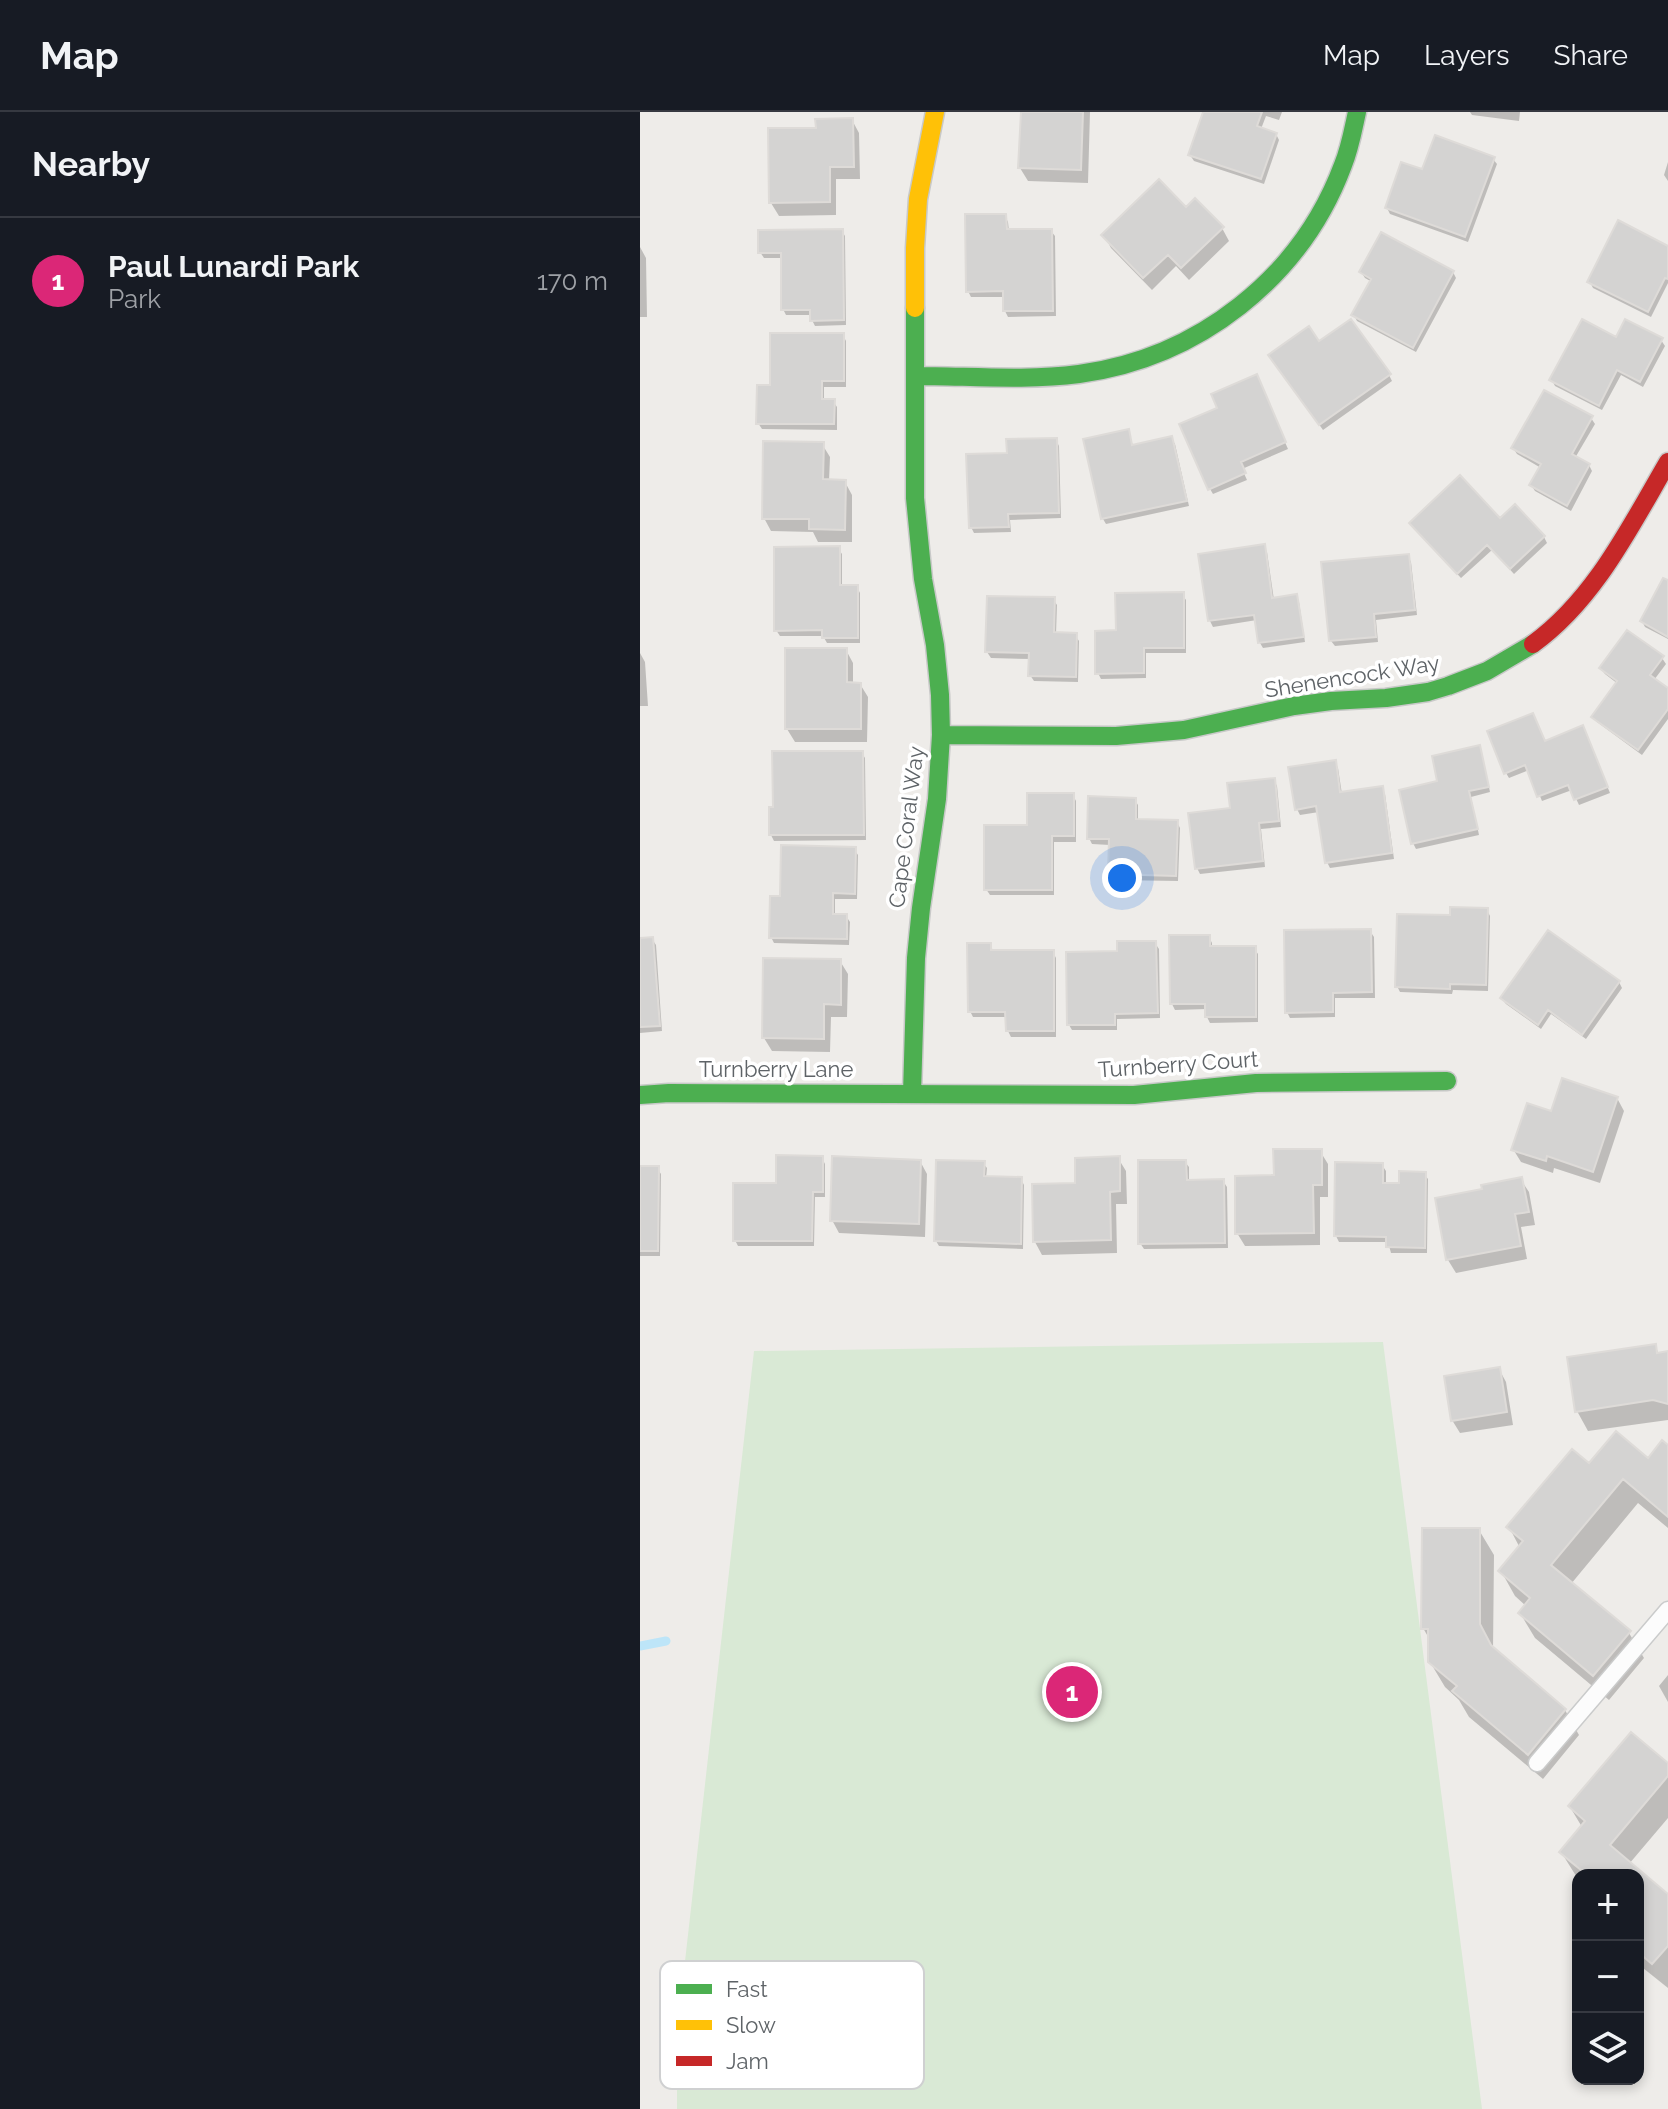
<!DOCTYPE html>
<meta charset="utf-8">
<style>
body{margin:0;font-family:Raleway,sans-serif;background:#20242c;color:#f1f3f6}
.controls{position:absolute;right:24px;bottom:24px;display:grid;overflow:hidden;border-radius:16px;box-shadow:0 4px 12px #0003}
.controls button{width:72px;height:72px;display:grid;place-items:center;padding:0;border:0;border-bottom:2px solid #363941;background:#171b24;color:#f1f3f6;font:40px sans-serif}
.you{position:absolute;left:482px;top:766px;width:28px;height:28px;margin:-20px;border:6px solid #fff;border-radius:50%;background:#1a73e8;box-shadow:0 0 0 12px #1a73e833}
.badge{display:grid;place-items:center;width:52px;height:52px;border-radius:50%;background:#db2777;color:#fff;font-size:26px;font-weight:700}
.pin{position:absolute;translate:-50% -50%;border:4px solid #fff;box-shadow:0 2px 8px #0006}
.list{margin:0;padding:0;list-style:none}
h2{display:flex;justify-content:space-between;align-items:center;height:104px;margin:0;padding:0 32px;font-size:34px}
h2 small{font-size:26px;font-weight:400;color:#9ea1a6}
.list li{display:grid;grid-template-columns:52px 1fr auto;gap:24px;align-items:center;box-sizing:border-box;height:128px;padding:0 32px;border-top:2px solid #363941}
.list b{display:block;font-size:30px;white-space:nowrap}
.list p{margin:0;font-size:26px;white-space:nowrap;color:#9ea1a6}
.list em{font-size:26px;font-style:normal;color:#9ea1a6}
.icon{flex:none;width:44px;height:44px;fill:none;stroke:currentColor;stroke-width:2;stroke-linecap:round;stroke-linejoin:round}
.map{position:relative;flex:none;width:1028px;height:1997px;overflow:hidden}
header{display:flex;align-items:center;gap:48px;box-sizing:border-box;height:112px;padding:0 40px;background:#171b24;border-bottom:2px solid #363941}
header strong{font-size:38px}
nav{display:flex;gap:44px;margin-inline-start:auto;font-size:28px}
main{display:flex}
aside{flex:1;background:#171b24}
.map>svg:first-child{display:block}
.green{fill:#d9e9d5}
.shadow{fill:#0003}
.lines{fill:none;stroke-linecap:round;stroke-linejoin:round}
.stream{stroke:#bde5f8;stroke-width:9}
.building{fill:#d4d3d2;stroke:#dedbd8;stroke-width:2}
.lane-casing{stroke:#cacbcb;stroke-width:19}
.fast-casing{stroke:#c8c9c8;stroke-width:21}
.slow-casing{stroke:#c8c9c8;stroke-width:21}
.jam-casing{stroke:#c8c9c8;stroke-width:21}
.lane{stroke:#fcfcfc;stroke-width:16}
.fast{stroke:#4caf50;stroke-width:18}
.slow{stroke:#ffc107;stroke-width:18}
.jam{stroke:#c62828;stroke-width:18}
.labels{text-anchor:middle;dominant-baseline:central;stroke-width:7;stroke-linejoin:round;paint-order:stroke}
.street-label{font-size:22px;fill:#5e6367;stroke:#fff}
.key{fill:#fff;stroke:#cfd0d1;stroke-width:2}
.key-label{font-size:22px;fill:#5e6367}
</style>
<header>
<strong>Map</strong>
<nav><a>Map</a><a>Layers</a><a>Share</a></nav>
</header>
<main>
<aside>
<h2>Nearby<small></small></h2>
<ul class="list">
<li><span class="badge">1</span><div><b>Paul Lunardi Park</b><p>Park</p></div><em>170 m</em></li>
</ul>
</aside>
<div class="map">
<svg width="1028" height="1997" viewBox="0 0 1028 1997">
<rect width="100%" height="100%" fill="#eeece9"/>
<path class="green" d="M743 1230 842 1997H37V1920L114 1239Z"/>
<path class="shadow" d="M383 0H450L448 71 388 69 380 56Z
M565 0H642L639 8 626 4 621 17 636 22 639 28 624 72 554 49 550 43Z
M830 0H880L879 9 832 3Z
M212 8 219 21 220 67H196V103L139 104 131 91 178 18Z
M853 47 857 52 828 130 750 102 747 96 783 59Z
M1028 50V69L1024 63Z
M546 98 582 116 589 129 549 168 536 154 512 178 471 136 464 123Z
M365 104 368 110 369 119H411L415 124 416 204 368 205 365 199V185H331L328 179Z
M202 119 205 124 206 213 175 214 172 208V203H146L143 197V146H124L120 140Z
M0 135 6 146 7 205H0Z
M1028 136V171L1011 205 953 176 950 170Z
M721 160H813L816 166 776 240 717 209 714 203 732 170 725 166Z
M203 223 206 229V275H184V289H193L197 295V318L122 317 118 311 132 275Z
M977 228H1021L1025 234 1003 275 981 263 962 298 915 274 912 268Z
M679 232 749 263 752 269 683 318 634 249Z
M619 271 648 337 602 357 607 368 573 382 570 377 580 297Z
M951 306 955 312 935 346 949 353 952 359 931 399 895 379 891 373 901 356 877 342 873 336Z
M488 319 493 334 531 326 535 332 549 394 466 412 463 407Z
M416 328 419 334 421 406 370 408 371 420 334 421 331 415 369 343Z
M182 332 190 345 189 369 205 370 212 383V430H178L173 420 131 419 124 406Z
M860 409 904 425 907 431 874 462 852 438 821 466 775 417Z
M624 435 627 440 634 488 656 484 659 490 665 530 623 536 620 531 617 508 573 515 570 509Z
M198 436 202 442V475H217L220 481V531H187L183 524H140L136 518Z
M768 444 771 450 777 503 736 508 738 530 695 534 691 529Z
M1028 471V527L1005 515 1002 509Z
M542 482 546 488V541H506V566L461 567 458 561 478 520Z
M413 487 417 493 416 522 435 523 439 529 438 570 394 569 390 563 391 547 351 546 347 540Z
M206 538 213 551V572H220L228 585 227 630H155L147 617Z
M0 541 5 550 8 594H0Z
M1022 546 1026 552 1014 568 1028 578V607L1002 643 957 610 954 605 978 572 965 562 961 557Z
M946 622 970 681 939 693 932 678 902 689 889 658 869 666 866 661 905 631Z
M839 636 842 641 850 680 831 685 839 723 776 737 773 731 800 670Z
M222 641 225 646 226 728 134 729 131 723Z
M695 650 698 656 702 682 741 676 745 682 754 747 690 756 687 750 679 700 660 703 657 697Z
M634 668 637 674 641 715 621 717 625 755 560 762 557 756 592 698Z
M433 683 436 689V730H414V783H350L346 777 389 715Z
M495 688 498 693V709L537 710 540 716 538 769 473 768 470 762V733L452 732 449 726Z
M214 737 218 743 217 787H195V804H206L210 810 209 833 134 831 131 825 142 786Z
M847 798 850 804 848 879 813 878 812 882 760 880 757 874 812 805Z
M730 819 734 825 735 886H695V905L650 906 647 900Z
M569 825 572 831V836H614L618 842V910L570 911 567 905V897L535 898 532 892Z
M12 827 16 833 22 919 0 921V828Z
M515 831 519 837 520 906 477 907V918H432L429 913Z
M350 833 354 840H413L416 846V925H371L368 919V905H333L330 899Z
M200 849 208 862 207 905H191L190 940 132 939 124 926Z
M979 870 982 876 946 927 911 902 901 917 866 892 862 887Z
M977 986 984 999 960 1071 914 1056 913 1061 881 1050 873 1037 912 1001Z
M680 1039 688 1052V1085H680V1133L605 1134 597 1121 636 1065Z
M182 1046 185 1052V1085H175L174 1134H98L95 1128 138 1073Z
M478 1046 486 1059 487 1092H476L477 1141 402 1143 395 1130 437 1073Z
M280 1049 287 1062 285 1125 199 1121 192 1108Z
M545 1050 549 1055V1070L583 1069 587 1075 588 1136 504 1137 500 1131Z
M343 1051 347 1056 346 1066 381 1067 384 1073 383 1137 299 1134 296 1129Z
M742 1053 746 1059V1073H761L784 1062 788 1067 787 1141H751L748 1130H699L696 1124Z
M0 1056H17L21 1062 20 1144H0Z
M881 1068 889 1080 895 1113 881 1115 887 1147 816 1161 808 1148 797 1088 844 1079Z
M1015 1234 1019 1242 1028 1241V1308L948 1319 937 1299Z
M859 1257 866 1270 873 1313 820 1321 812 1308Z
M1028 1336V1416L998 1391 931 1472 989 1521 1004 1546 969 1588 895 1526 880 1501 886 1494 875 1484 861 1459 880 1436 869 1415 949 1354 1008 1348Z
M839 1418 854 1443 853 1538 925 1598 939 1623 903 1667 829 1605 819 1588 805 1575 790 1550V1528L783 1516Z
M1028 1563V1590L1019 1574Z
M1028 1653V1706L989 1752 1028 1785V1876L998 1852V1763H938V1767L921 1740 942 1715 930 1695Z"/>
<g class="lines">
<path class="stream" d="M0 1534 26 1529"/>
</g>
<path class="building" d="M381 0H443L441 58 378 56Z
M563 0H622L617 14 637 21 621 67 548 43Z
M213 6 214 55H190V90L129 91 128 16H176L175 7Z
M795 23 855 45 825 125 745 96 761 50 782 57Z
M519 67 546 95 555 86 584 115 541 156 528 143 503 166 461 123Z
M325 102H366L367 117H412L413 199H363V179L326 180Z
M978 108 1028 134V167L1025 166 1008 200 947 170Z
M203 117 204 208 170 209V198H141V141H118V118Z
M741 120 814 159 773 236 711 203 731 167 719 160Z
M711 207 751 262 679 313 628 243 669 214 679 229Z
M942 207 976 225 985 207 1023 226 1000 270 977 258 959 294 909 268Z
M130 221H204V269H182V287H195L194 312H116L117 273H130Z
M617 262 646 330 601 350 606 361 568 378 539 312 577 296 571 282Z
M904 278 953 304 932 342 950 352 927 394 889 373 901 352 871 336Z
M489 317 492 333 532 324 547 389 461 407 443 327Z
M417 326 419 401 368 402 369 415 329 416 326 342 367 341 366 327Z
M123 329 184 330 183 367 206 368 205 418 169 417V407H122Z
M820 363 860 406 875 392 905 424 870 457 847 433 817 462 769 411Z
M625 432 632 486 657 482 664 525 618 531 614 503 568 509 558 442Z
M200 434V473H218V526H182V518L134 519V435Z
M769 442 775 498 734 502 736 525 689 529 681 450Z
M1023 466 1028 468V525L1000 509Z
M544 480V536H504V561L455 562V519L476 518 475 481Z
M347 484 415 485 414 520 437 521 436 565 388 564 389 541 345 540Z
M987 518 1024 544 1010 563 1028 576V597L998 638 951 605 977 569 959 556Z
M145 536H207V570L221 571V617H145Z
M893 601 905 629 943 613 968 675 934 688 928 673 897 685 885 653 864 662 847 619Z
M840 633 849 675 829 679 838 717 771 732 759 678 797 669 792 644Z
M132 639H223L224 723H129V695H133Z
M696 648 700 680 743 674 752 741 685 751 676 694 655 698 648 655Z
M635 666 639 709 619 711 623 749 555 757 548 701 590 696 587 671Z
M387 681H434V724H412V778H344V713H387Z
M448 684 496 686V707L538 708 536 764 468 762 469 727H447Z
M141 733 216 735 215 782 193 781V802H207V827L129 826 130 784H140Z
M810 795 848 796 846 873 810 872V877L755 875 757 802 810 803Z
M731 817 732 880 693 881V900L645 901 644 818Z
M908 818 980 869 942 923 908 898 898 913 860 886Z
M529 823H570V834H616V905H565V892H530Z
M13 825 20 914 0 915V826Z
M477 829H516L518 901 475 902V913H427L426 840 477 839Z
M327 831H351V838H414V919H366L365 900H328Z
M123 846 201 847V893L184 892V927L122 926Z
M922 966 978 985 953 1060 907 1044 906 1049 871 1038 887 991 911 999Z
M633 1037H682V1073H673L674 1121 595 1122V1064L634 1063Z
M136 1043 183 1044V1080H173L172 1129H93V1071H136Z
M192 1044 281 1048 279 1112 190 1109Z
M480 1044V1079L470 1080 471 1128 393 1130 392 1072 435 1071V1046Z
M296 1048 345 1049 344 1064 382 1065 381 1132 294 1129Z
M498 1048H546L547 1068 584 1067 585 1131 498 1132Z
M695 1050 743 1051V1071H759V1059L786 1060 785 1136 746 1135V1125L694 1124Z
M0 1054H19L18 1139H0Z
M882 1065 889 1100 875 1102 881 1134 806 1148 795 1086 842 1077 841 1073Z
M1016 1232 1017 1241 1028 1239V1292L1013 1288 935 1300 927 1245Z
M860 1255 867 1300 811 1309 804 1264Z
M976 1319 1008 1346 1022 1328 1028 1333V1405L983 1367 911 1453 991 1519 953 1564 878 1501 890 1486 858 1459 883 1429 866 1415 932 1337 949 1351Z
M782 1416H840V1512L851 1533 926 1597 888 1643 812 1579 817 1574 788 1550V1517H781Z
M991 1620 1028 1651V1664L970 1733 1028 1782V1834L1012 1852 998 1840V1763H947L919 1740 945 1709 928 1694Z"/>
<g class="lines">
<g class="lane-casing">
<path id="lane" d="M897 1651 1028 1498"/>
</g>
<g class="fast-casing">
<path id="fast" d="M275 264C329 264 385 269 439 262 558 246 661 166 703 53 710 36 713 18 717 0
M301 623 476 624 544 618 654 594 691 589 746 586 788 580 808 574 847 559 893 532
M272 982 276 846 281 796 297 687 301 623 300 583 295 533 283 467 275 386V196
M0 983 29 981 494 983 616 971 807 969"/>
</g>
<g class="slow-casing">
<path id="slow" d="M275 196V136L278 87 295 0"/>
</g>
<g class="jam-casing">
<path id="jam" d="M893 532C955 487 990 415 1028 350"/>
</g>
<use href="#lane" class="lane"/>
<use href="#fast" class="fast"/>
<use href="#slow" class="slow"/>
<use href="#jam" class="jam"/>
</g>
<g class="labels">
<g class="street-label">
<text transform="translate(712 564) rotate(-9)">Shenencock Way</text>
<text transform="translate(266 715) rotate(-83)">Cape Coral Way</text>
<text transform="translate(538 952) rotate(-4)">Turnberry Court</text>
<text x="136" y="957">Turnberry Lane</text>
</g>
</g>
<rect x="20" y="1849" width="264" height="128" rx="12" class="key"/>
<rect x="36" y="1872" width="36" height="10" fill="#4caf50"/>
<rect x="36" y="1908" width="36" height="10" fill="#ffc107"/>
<rect x="36" y="1944" width="36" height="10" fill="#c62828"/>
<g class="key-label">
<text x="86" y="1885">Fast</text>
<text x="86" y="1921">Slow</text>
<text x="86" y="1957">Jam</text>
</g>
</svg>
<div class="controls">
<button>+</button>
<button>−</button>
<button><svg class="icon" aria-label="layers" viewBox="0 0 24 24"><path d="M12 4l9 5-9 5-9-5zM3 14l9 5 9-5"/></svg></button>
</div>
<div class="you"></div>
<div class="pin badge" style="left:432px;top:1580px">1</div>
</div>
</main>
